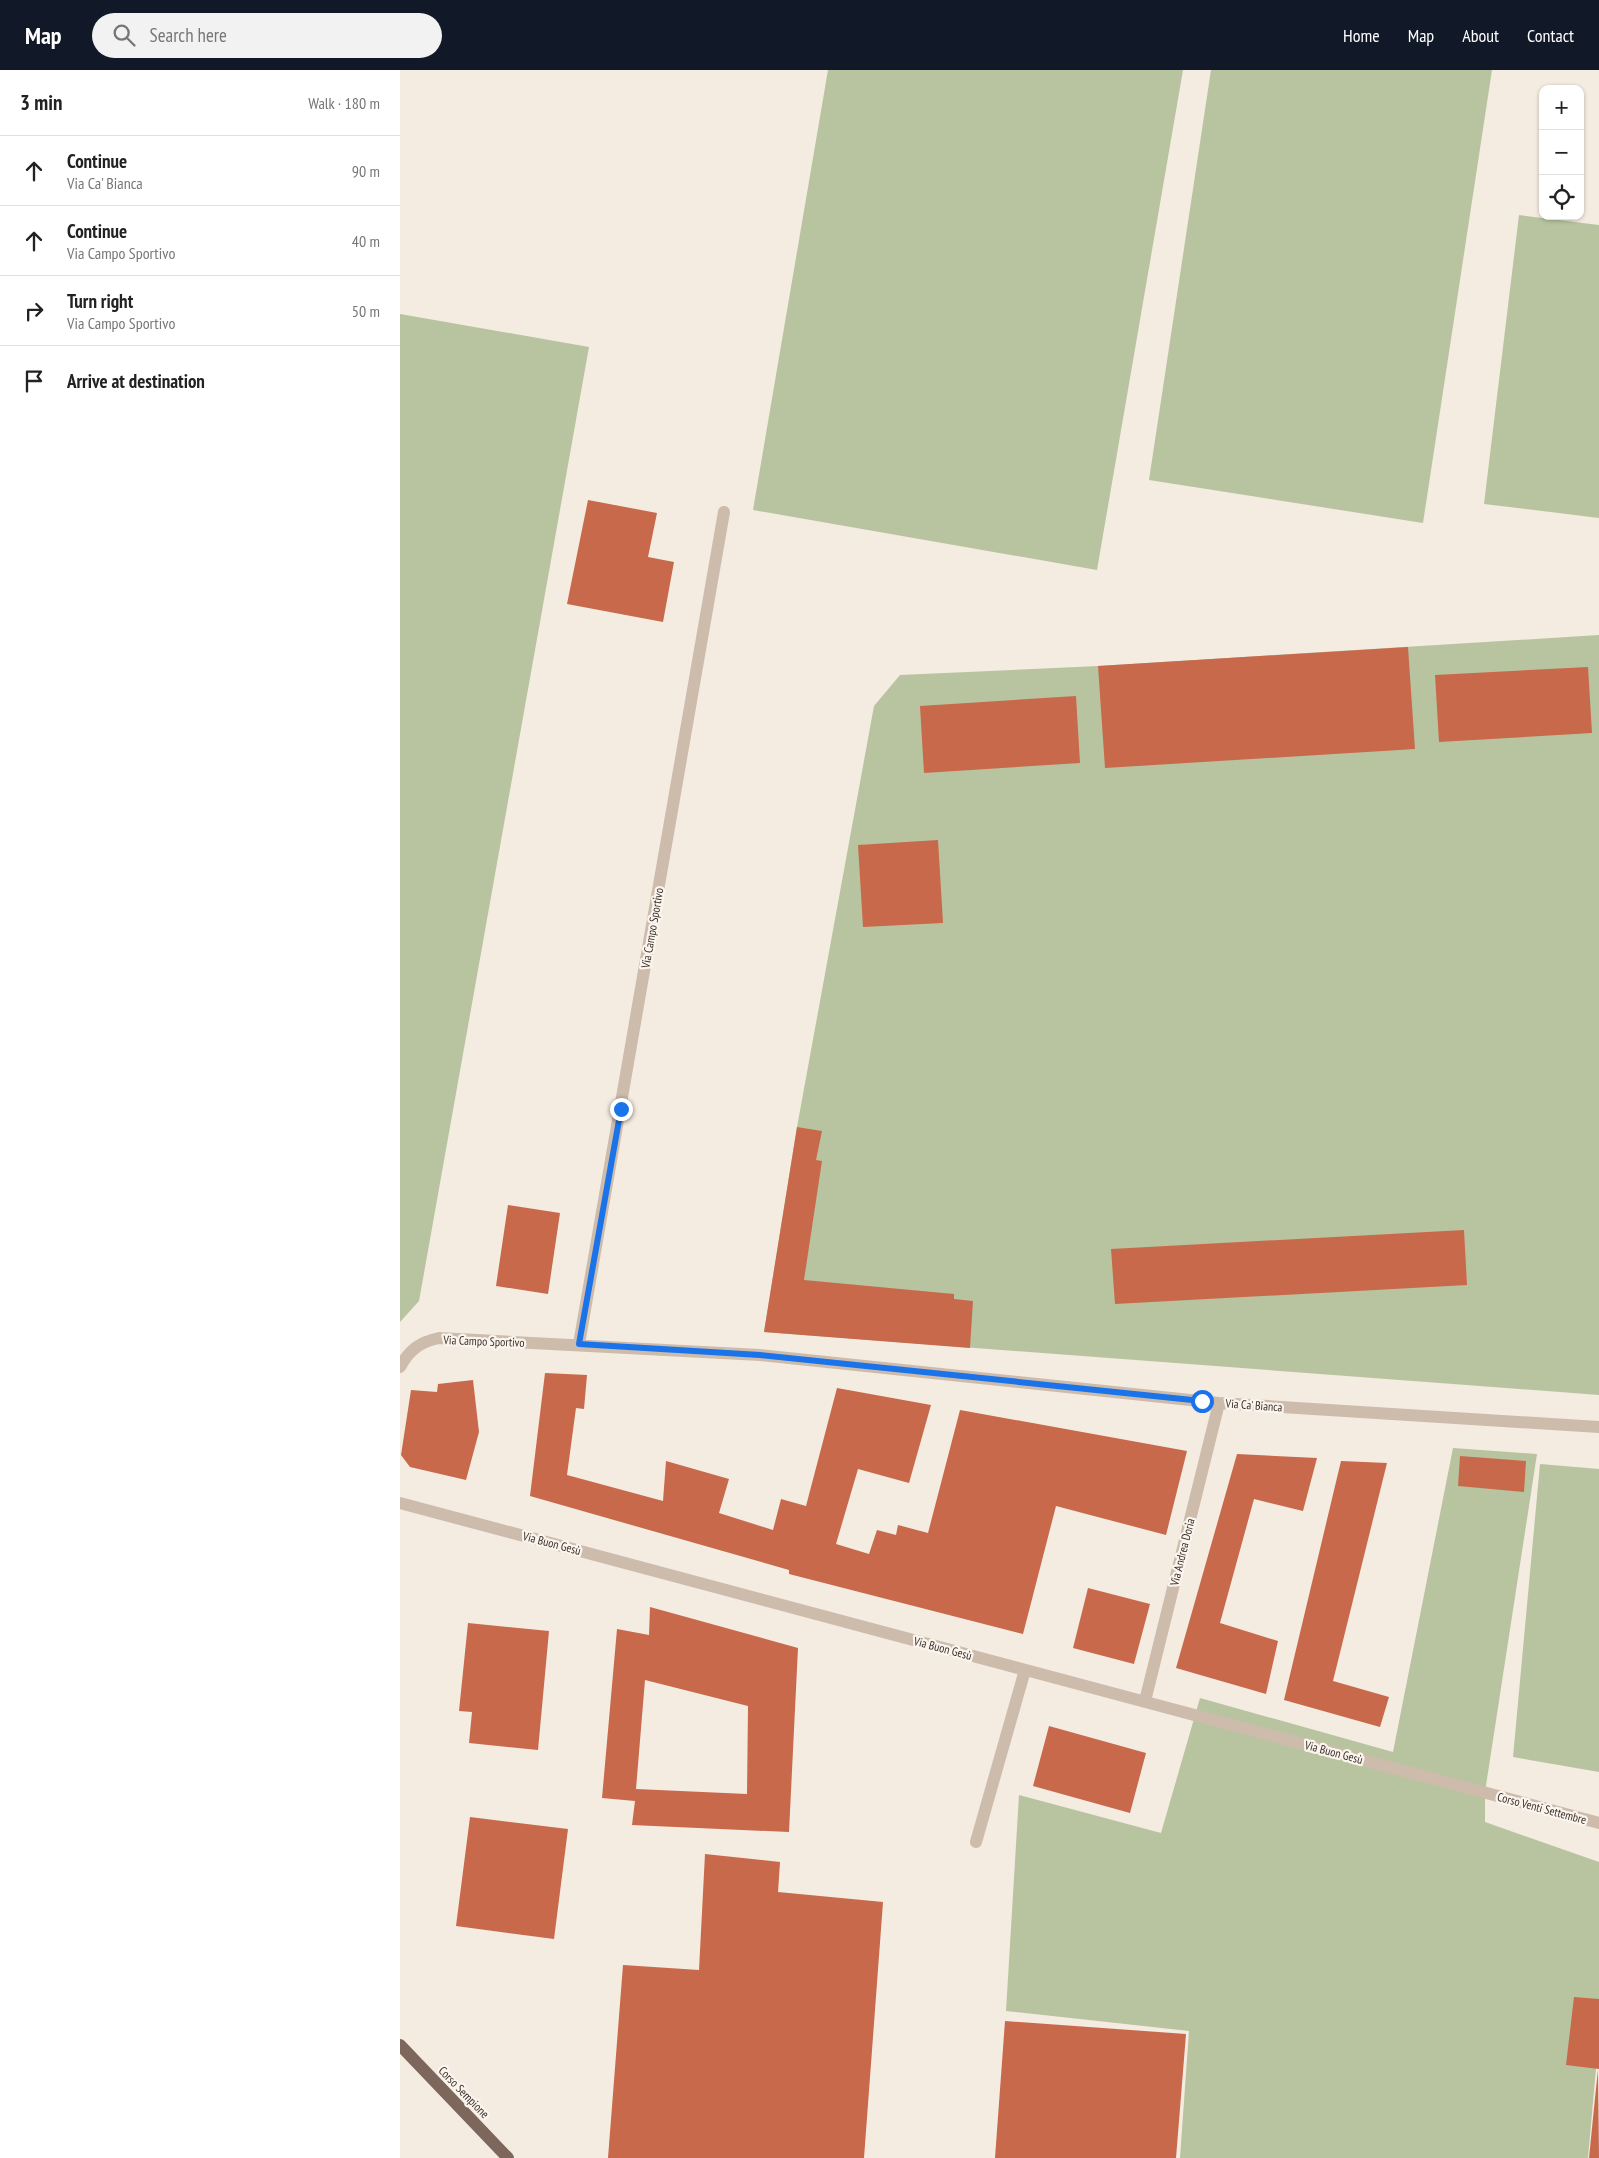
<!DOCTYPE html>
<meta charset="utf-8">
<style>
body{margin:0;font-family:"PT Sans Narrow",sans-serif;background:#f2f2f2;color:#222}
.controls{position:absolute;right:15px;top:15px;display:grid;overflow:hidden;border-radius:10px;box-shadow:0 1px 4px #0004}
.controls button{width:45px;height:45px;display:grid;place-items:center;padding:0;border:0;border-bottom:1px solid #e0e0e0;background:#fff;color:#222;font:25px sans-serif}
.stop{position:absolute;width:15px;height:15px;margin:-11px;border:4px solid #1a73e8;border-radius:50%;background:#fff}
.stop.end{background:#1a73e8;border-color:#fff;box-shadow:0 1px 5px #0008}
.list{margin:0;padding:0;list-style:none}
h2{display:flex;justify-content:space-between;align-items:center;height:65px;margin:0;padding:0 20px;font-size:21px}
h2 small{font-size:16px;font-weight:400;color:#767676}
.list li{display:grid;grid-template-columns:32px 1fr auto;gap:15px;align-items:center;box-sizing:border-box;height:70px;padding:0 20px;border-top:1px solid #e0e0e0}
.list b{display:block;font-size:19px;white-space:nowrap}
.list p{margin:0;font-size:16px;white-space:nowrap;color:#767676}
.list em{font-size:16px;font-style:normal;color:#767676}
.icon{flex:none;width:28px;height:28px;fill:none;stroke:currentColor;stroke-width:2;stroke-linecap:round;stroke-linejoin:round}
.map{position:relative;flex:none;width:1199px;height:2088px;overflow:hidden}
header{display:flex;align-items:center;gap:30px;box-sizing:border-box;height:70px;padding:0 25px;background:#111827;color:#fff}
header strong{font-size:24px}
nav{display:flex;gap:28px;margin-inline-start:auto;font-size:18px}
.search{width:350px;height:45px;background:#f2f2f2;display:flex;align-items:center;gap:12px;box-sizing:border-box;padding:0 18px;border-radius:28px;color:#767676;font-size:19px}
main{display:flex}
aside{flex:1;background:#fff}
.map>svg:first-child{display:block}
.green{fill:#b8c4a0}
.building{fill:#c8694b;fill-rule:evenodd}
.lines{fill:none;stroke-linecap:round;stroke-linejoin:round}
.minor{stroke:#cdbbac;stroke-width:12}
.major{stroke:#7d675c;stroke-width:12}
.route{stroke:#1a73e8;stroke-width:6}
.labels{text-anchor:middle;dominant-baseline:central;stroke-width:4.5;stroke-linejoin:round;paint-order:stroke}
.street-label{font-size:12px;fill:#3b302b;stroke:#fbf5ee}
</style>
<header>
<strong>Map</strong>
<div class="search"><svg class="icon" aria-label="search" viewBox="0 0 24 24"><circle cx="10" cy="10" r="6"/><path d="M15 15l6 6"/></svg>Search here</div>
<nav><a>Home</a><a>Map</a><a>About</a><a>Contact</a></nav>
</header>
<main>
<aside>
<h2>3 min<small>Walk · 180 m</small></h2>
<ul class="list">
<li><svg class="icon" aria-label="ahead" viewBox="0 0 24 24"><path d="M12 20V5M6 11l6-6 6 6"/></svg><div><b>Continue</b><p>Via Ca' Bianca</p></div><em>90 m</em></li>
<li><svg class="icon" aria-label="ahead" viewBox="0 0 24 24"><path d="M12 20V5M6 11l6-6 6 6"/></svg><div><b>Continue</b><p>Via Campo Sportivo</p></div><em>40 m</em></li>
<li><svg class="icon" aria-label="right" viewBox="0 0 24 24"><path d="M7 20v-9h11M14 6l5 5-5 5"/></svg><div><b>Turn right</b><p>Via Campo Sportivo</p></div><em>50 m</em></li>
<li><svg class="icon" aria-label="arrive" viewBox="0 0 24 24"><path d="M6 21V4h12l-3 4 3 4H6"/></svg><div><b>Arrive at destination</b></div></li>
</ul>
</aside>
<div class="map">
<svg width="1199" height="2088" viewBox="0 0 1199 2088">
<rect width="100%" height="100%" fill="#f4ebe1"/>
<path class="green" d="M428 0H783L697 500 353 440Z
M811 0H1092L1023 453 749 410Z
M1119 145 1199 155V448L1084 434Z
M0 244 189 277 19 1231 0 1252Z
M1199 565V1325L364 1262 397 1057 474 636 500 605 698 596Z
M1053 1378 1137 1384 1085 1722V1752L1199 1792V1965L1188 2088H780L789 1961 606 1941 619 1725 761 1763 800 1628 993 1682Z
M1140 1394 1199 1399V1702L1113 1687Z"/>
<path class="building" d="M188 430 257 443 248 487 274 492 263 552 167 534Z
M1008 577 1015 679 705 698 698 596Z
M1188 597 1192 663 1039 672 1035 605Z
M676 626 680 693 524 703 520 636Z
M538 770 543 853 463 857 458 775Z
M397 1057 422 1061 416 1090 422 1091 404 1210 554 1224V1229L573 1231 570 1278 364 1262Z
M108 1135 160 1143 148 1224 96 1216Z
M1064 1160 1067 1215 715 1234 711 1179Z
M145 1303 187 1305 184 1339 176 1338 167 1405 263 1431 266 1391 329 1409 319 1443 373 1460 381 1429 406 1436 437 1318 531 1335 509 1413 458 1399 436 1474 469 1484 477 1460 496 1465 498 1455 528 1463 560 1340 787 1381 766 1465 656 1436 623 1564 389 1504V1500L130 1426Z
M73 1310 79 1362 66 1410 10 1397 1 1385 11 1320 37 1322 38 1314Z
M837 1384 917 1388 903 1441 854 1429 820 1553 878 1571 866 1624 776 1598Z
M1060 1386 1126 1391 1124 1422 1058 1416Z
M941 1391 987 1393 933 1611 989 1627 980 1657 884 1630Z
M688 1518 750 1534 734 1594 673 1578Z
M250 1537 398 1578 389 1762 232 1755 235 1731 202 1728 217 1559 249 1565ZM245 1610 348 1636 347 1724 236 1719Z
M68 1553 149 1561 138 1680 69 1673 72 1642 59 1641Z
M649 1656 746 1683 730 1743 633 1716Z
M70 1747 168 1759 154 1869 56 1856Z
M305 1784 380 1792 378 1822 483 1832 464 2088H208L223 1895 299 1900Z
M1174 1927 1199 1929V1999L1166 1995Z
M605 1951 786 1964 776 2088H595Z
M1198 2000 1199 2088H1189L1195 2028Z"/>
<g class="lines">
<path class="minor" d="M179 1274 324 442
M0 1297C9 1280 20 1272 39 1268L360 1285 819 1333 1199 1357
M0 1433 1199 1753
M745 1631 819 1333
M576 1772 625 1600"/>
<path class="major" d="M0 1975 108 2088"/>
</g>
<g class="lines">
<path class="route" d="M221 1039 179 1274 360 1285 802 1331"/>
</g>
<g class="labels">
<g class="street-label">
<text transform="translate(252 858) rotate(-80)">Via Campo Sportivo</text>
<text transform="translate(84 1271) rotate(2)">Via Campo Sportivo</text>
<text transform="translate(854 1335) rotate(4)">Via Ca' Bianca</text>
<text transform="translate(152 1473) rotate(15)">Via Buon Gesù</text>
<text transform="translate(782 1482) rotate(-76)">Via Andrea Doria</text>
<text transform="translate(543 1578) rotate(15)">Via Buon Gesù</text>
<text transform="translate(934 1682) rotate(15)">Via Buon Gesù</text>
<text transform="translate(1142 1738) rotate(15)">Corso Venti Settembre</text>
<text transform="translate(64 2022) rotate(46)">Corso Sempione</text>
</g>
</g>
</svg>
<div class="controls">
<button>+</button>
<button>−</button>
<button><svg class="icon" aria-label="locate" viewBox="0 0 24 24"><circle cx="12" cy="12" r="6"/><path d="M12 2v4M12 18v4M2 12h4M18 12h4"/></svg></button>
</div>
<div class="stop" style="left:802px;top:1331px"></div>
<div class="stop end" style="left:221px;top:1039px"></div>
</div>
</main>
